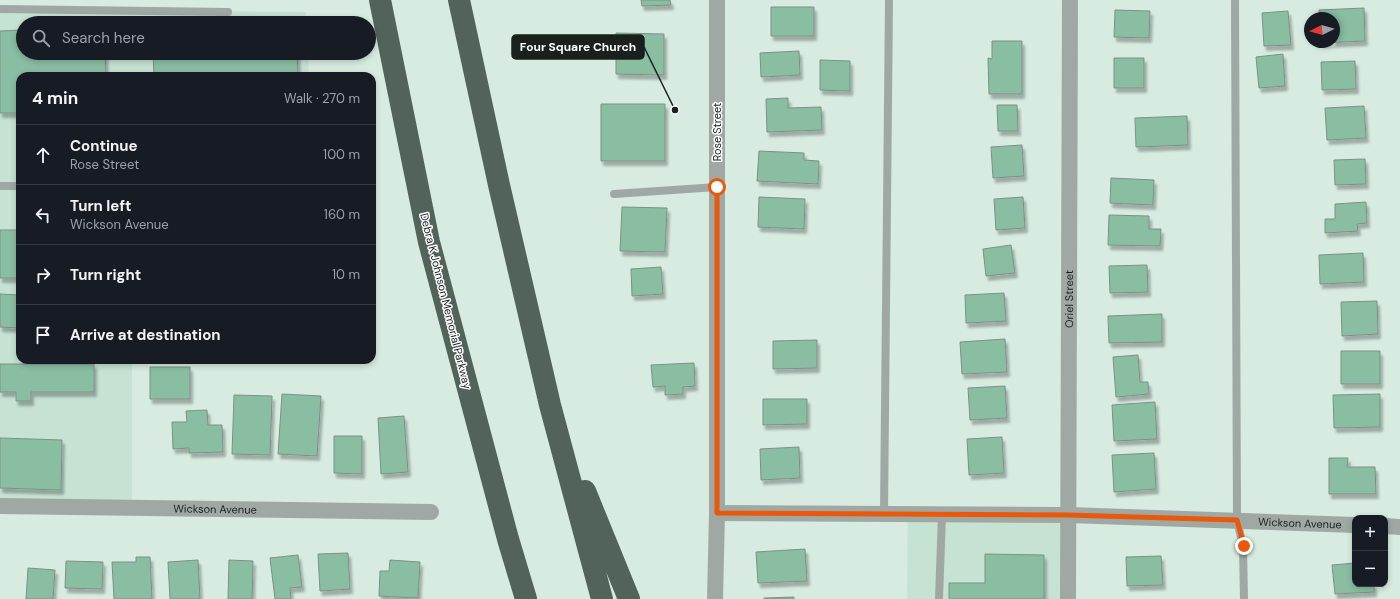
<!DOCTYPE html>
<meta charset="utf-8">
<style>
body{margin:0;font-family:"DM Sans",sans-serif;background:#242831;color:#f1f3f6}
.controls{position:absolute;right:12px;bottom:12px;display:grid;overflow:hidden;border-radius:8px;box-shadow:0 2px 6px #0003}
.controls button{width:36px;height:36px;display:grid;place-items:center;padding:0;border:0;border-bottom:1px solid #363941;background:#171b24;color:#f1f3f6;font:20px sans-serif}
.compass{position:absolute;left:1304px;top:12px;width:36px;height:36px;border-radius:50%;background:#171b24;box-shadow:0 2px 6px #0003;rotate:265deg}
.stop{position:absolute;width:12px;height:12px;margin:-9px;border:3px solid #ea580c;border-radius:50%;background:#fff}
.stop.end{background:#ea580c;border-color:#fff;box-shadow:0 1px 4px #0008}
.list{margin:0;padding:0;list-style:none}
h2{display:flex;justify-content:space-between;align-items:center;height:52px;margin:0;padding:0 16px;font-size:17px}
h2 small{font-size:13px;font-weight:400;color:#9ea1a6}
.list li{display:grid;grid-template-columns:26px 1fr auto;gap:12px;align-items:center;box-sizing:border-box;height:60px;padding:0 16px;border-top:1px solid #363941}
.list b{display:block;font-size:15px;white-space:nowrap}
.list p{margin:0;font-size:13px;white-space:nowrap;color:#9ea1a6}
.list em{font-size:13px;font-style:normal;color:#9ea1a6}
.icon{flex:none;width:22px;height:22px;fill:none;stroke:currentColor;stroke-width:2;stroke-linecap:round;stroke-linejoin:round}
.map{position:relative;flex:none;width:1400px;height:599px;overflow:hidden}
.search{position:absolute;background:#171b24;box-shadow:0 2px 6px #0003;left:16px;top:16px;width:360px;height:44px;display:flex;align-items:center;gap:10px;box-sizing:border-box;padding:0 14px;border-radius:22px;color:#9ea1a6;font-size:15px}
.panel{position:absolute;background:#171b24;box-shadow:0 2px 6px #0003;left:16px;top:72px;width:360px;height:292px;border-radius:12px}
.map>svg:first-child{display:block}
.built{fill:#c6e2d3}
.building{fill:#89bea3;stroke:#7e9086;filter:url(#shadow)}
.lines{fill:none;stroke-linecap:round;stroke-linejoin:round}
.service{stroke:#a0a8a3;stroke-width:8}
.minor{stroke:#a0a8a3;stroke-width:16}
.motorway{stroke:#52635a;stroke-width:22}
.route{stroke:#ea580c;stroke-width:5}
.labels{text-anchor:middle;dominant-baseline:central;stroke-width:3;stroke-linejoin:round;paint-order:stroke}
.street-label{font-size:11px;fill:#19201d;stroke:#fff}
.leader{fill:none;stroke:#19201d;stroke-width:1.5}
.callout-dot{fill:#19201d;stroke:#fff;stroke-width:1.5}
.callout{fill:#19201d;stroke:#19201d;stroke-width:1.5}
.callout-label{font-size:12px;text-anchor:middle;font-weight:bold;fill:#fff}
</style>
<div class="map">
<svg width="1400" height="599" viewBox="0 0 1400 599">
<defs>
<filter id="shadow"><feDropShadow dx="2.5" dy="4.5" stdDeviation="1" flood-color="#0004"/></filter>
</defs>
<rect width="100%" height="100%" fill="#d7ebe0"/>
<path class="built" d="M0 9 306 12V23H23V53H308L309 76H20V360H285L132 363V508L0 506Z
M908 514 1068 515V599H907Z"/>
<path class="building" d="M641 0H670L671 5 642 6Z
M771 7H814V36H771Z
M1364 8 1365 41 1321 43 1334 42V18H1319V10Z
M1115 10 1150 11 1149 38 1114 37Z
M1288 11 1291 45 1264 46 1262 13Z
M23 30V53H105L106 76H20V113H0V31Z
M616 33 664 34V75L616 74Z
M992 41H1022V94H989L988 58 992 59Z
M799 51 800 75 761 77 760 53Z
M153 53H297L298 76H154Z
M1283 54 1285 86 1259 88 1256 57Z
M1114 58H1144V88H1114Z
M820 60 850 61V91L820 90Z
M1355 61 1356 89 1322 90 1321 62Z
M788 98V108L821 107 822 130 767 132 766 99Z
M601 104H665V161H601Z
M997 105H1017L1018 131H998Z
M1364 106 1366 138 1327 140 1325 108Z
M1187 116 1188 145 1136 147 1135 118Z
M1022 145 1024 176 993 178 991 147Z
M759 151 804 153V160L819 161 818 184 757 181Z
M1365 159 1366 184 1335 185 1334 160Z
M1111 178 1154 180 1153 205 1110 203Z
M759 197 805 199 804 229 758 227Z
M1023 197 1025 228 996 230 994 199Z
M1366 202 1367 223 1357 224 1358 231 1325 233V219H1335V204Z
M622 207 667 208 665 252 620 251Z
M1109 215 1149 216V229H1161L1160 246 1108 245Z
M0 230H20V278H0Z
M1011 245 1015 273 986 276 983 249Z
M1363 253 1364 282 1320 284 1319 255Z
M1147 265 1148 292 1110 293 1109 266Z
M661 267 663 294 632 296 631 269Z
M1004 293 1006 321 966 323 965 295Z
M0 294 20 295V328L0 327Z
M1377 301 1378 334 1342 336 1341 302Z
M1162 314V342L1109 343 1108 316Z
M1005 339 1007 372 962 374 960 342Z
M817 340V368L773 369V341Z
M1341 351H1380V384H1341Z
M1138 355 1140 382H1148L1149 394 1116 397 1113 357Z
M694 363 695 386 683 387V394L665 395V386L653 387 651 365Z
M0 364H94V392H31V401H16V392H0Z
M150 367H190V399H150Z
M1005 386 1007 418 970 420 968 388Z
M282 394 321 396 317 456 278 454Z
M1380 394V427L1334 428 1333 395Z
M234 395 272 396 270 455 232 454Z
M763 399H807V424L763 425Z
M1155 402 1157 439 1114 441 1112 405Z
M207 410 208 425H222L223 452 189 453V448L173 449 172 422H187L186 411Z
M404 416 408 472 381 474 378 418Z
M334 436H362V474L334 473Z
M1002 437 1004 473 969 475 967 439Z
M0 438 62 440 61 490 0 488Z
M799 447 800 478 761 480 760 449Z
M1154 453 1156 489 1114 492 1112 455Z
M1329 458H1348L1347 467H1375L1376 494H1329Z
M805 549 807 581 758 583 756 552Z
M348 553 350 589 320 591 318 554Z
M985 554 1044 555V599H949V583H985Z
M298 555 302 587 290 588 291 599H275L270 558Z
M1161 556 1163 585 1127 586 1126 557Z
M136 557H150L152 599H114L112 562H136Z
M198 560 200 599H170L168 562Z
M229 560 253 561 252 599H228Z
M390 560 420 562 418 598 379 596 380 571H389Z
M66 561 103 562 102 589 65 588Z
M1355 563V584H1374V592L1335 594 1332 565Z
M28 568 55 570 53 599H26Z
M794 597V599H764V598Z"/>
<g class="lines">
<path class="service" d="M1235 0 1237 520 1243 546 1244 599
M0 9 228 12
M0 186H20
M614 194 717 187
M884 514 889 0
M939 599 942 515"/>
<g class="minor">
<path id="s1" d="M0 506 431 512"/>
<path id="s2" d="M717 513 1068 515 1355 525"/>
<path d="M1385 526 1400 527"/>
<path d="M715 599 717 513V0"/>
<path id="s3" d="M1068 599 1070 0"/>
</g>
<path class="motorway" d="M380 0 429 242 508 539 526 599
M459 0 499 185 550 405 602 599
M585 491 629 599"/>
</g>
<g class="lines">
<path class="route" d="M717 187V513L1068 515 1237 520 1244 546"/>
</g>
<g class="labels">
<g class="street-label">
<text transform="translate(717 132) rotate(-90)">Rose Street</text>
<text stroke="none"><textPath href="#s3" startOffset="300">Oriel Street</textPath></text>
<text transform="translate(446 301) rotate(76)">Debra K Johnson Memorial Parkway</text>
<text stroke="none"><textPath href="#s1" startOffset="215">Wickson Avenue</textPath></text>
<text stroke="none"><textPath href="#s2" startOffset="583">Wickson Avenue</textPath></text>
</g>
</g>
<path class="leader" d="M675 110L644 47"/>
<circle class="callout-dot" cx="675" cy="110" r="4"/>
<rect class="callout" x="512" y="35" width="132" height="24" rx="4"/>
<g class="callout-label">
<text x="578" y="51">Four Square Church</text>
</g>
</svg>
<div class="controls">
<button>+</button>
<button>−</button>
</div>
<svg class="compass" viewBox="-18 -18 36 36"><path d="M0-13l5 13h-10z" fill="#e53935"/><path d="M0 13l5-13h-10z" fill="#9ea1a6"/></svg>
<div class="stop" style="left:717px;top:187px"></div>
<div class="stop end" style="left:1244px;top:546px"></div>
<div class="search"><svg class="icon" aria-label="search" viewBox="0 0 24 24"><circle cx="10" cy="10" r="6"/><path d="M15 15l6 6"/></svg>Search here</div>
<section class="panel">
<h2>4 min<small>Walk · 270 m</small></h2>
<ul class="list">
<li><svg class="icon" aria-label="ahead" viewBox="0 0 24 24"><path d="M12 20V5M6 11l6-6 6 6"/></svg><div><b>Continue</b><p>Rose Street</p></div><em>100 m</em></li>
<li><svg class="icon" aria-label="left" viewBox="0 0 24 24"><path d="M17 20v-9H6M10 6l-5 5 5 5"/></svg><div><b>Turn left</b><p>Wickson Avenue</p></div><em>160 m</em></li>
<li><svg class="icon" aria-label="right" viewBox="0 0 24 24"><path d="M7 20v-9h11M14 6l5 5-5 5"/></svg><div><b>Turn right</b></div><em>10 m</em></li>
<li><svg class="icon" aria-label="arrive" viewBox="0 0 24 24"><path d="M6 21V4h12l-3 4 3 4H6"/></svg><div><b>Arrive at destination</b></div></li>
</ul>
</section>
</div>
